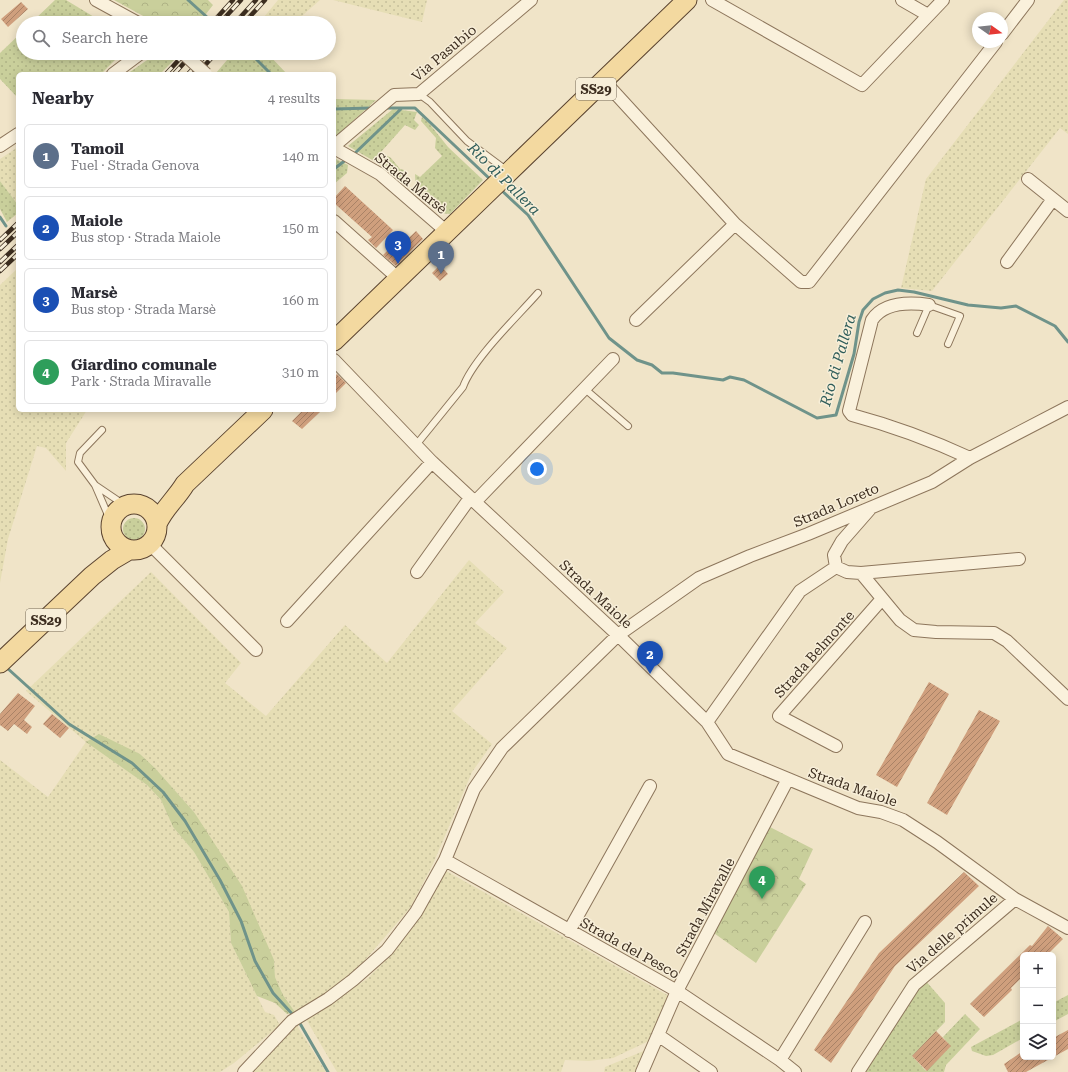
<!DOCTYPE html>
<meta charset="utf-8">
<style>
body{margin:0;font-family:"Roboto Serif",serif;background:#f7f7f7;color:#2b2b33}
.controls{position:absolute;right:12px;bottom:12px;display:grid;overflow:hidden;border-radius:6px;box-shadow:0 2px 10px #0003}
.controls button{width:36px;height:36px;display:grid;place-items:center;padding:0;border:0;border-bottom:1px solid #e1e1e2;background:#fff;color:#2b2b33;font:20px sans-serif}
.compass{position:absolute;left:972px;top:12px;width:36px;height:36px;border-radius:50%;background:#fff;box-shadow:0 2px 10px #0003;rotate:105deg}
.you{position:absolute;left:537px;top:469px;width:14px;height:14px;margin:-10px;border:3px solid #fff;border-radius:50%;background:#1a73e8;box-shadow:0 0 0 6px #1a73e833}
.badge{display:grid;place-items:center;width:26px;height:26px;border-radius:50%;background:#111827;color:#fff;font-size:13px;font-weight:700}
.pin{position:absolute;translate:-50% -33px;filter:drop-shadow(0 1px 2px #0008)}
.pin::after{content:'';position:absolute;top:21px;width:14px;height:12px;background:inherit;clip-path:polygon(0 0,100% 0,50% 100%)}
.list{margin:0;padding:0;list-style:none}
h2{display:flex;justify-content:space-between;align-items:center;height:52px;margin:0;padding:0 16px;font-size:17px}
h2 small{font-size:13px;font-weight:400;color:#7c7c81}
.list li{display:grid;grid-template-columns:26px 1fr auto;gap:12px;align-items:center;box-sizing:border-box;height:64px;margin:0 8px 8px;padding:0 8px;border:1px solid #e1e1e2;border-radius:6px}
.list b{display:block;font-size:15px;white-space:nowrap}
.list p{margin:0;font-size:13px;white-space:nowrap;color:#7c7c81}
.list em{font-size:13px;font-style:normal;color:#7c7c81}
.icon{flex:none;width:22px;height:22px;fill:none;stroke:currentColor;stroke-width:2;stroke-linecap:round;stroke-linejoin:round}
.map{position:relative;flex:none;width:1068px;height:1072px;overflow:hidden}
.search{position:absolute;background:#fff;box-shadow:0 2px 10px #0003;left:16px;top:16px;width:320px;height:44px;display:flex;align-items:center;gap:10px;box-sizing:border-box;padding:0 14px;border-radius:22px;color:#7c7c81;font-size:15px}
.panel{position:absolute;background:#fff;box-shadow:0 2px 10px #0003;left:16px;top:72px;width:320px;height:340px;border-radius:6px}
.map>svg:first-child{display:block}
.farmland{fill:url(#farmland-dots)}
.grass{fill:url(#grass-dots)}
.forest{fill:url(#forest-crowns)}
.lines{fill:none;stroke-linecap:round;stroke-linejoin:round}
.stream{stroke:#6f938a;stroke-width:3}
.building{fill:url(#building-hatch)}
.lane-casing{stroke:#8d765c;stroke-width:8}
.street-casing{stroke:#8d765c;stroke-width:14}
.primary-casing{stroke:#5b4430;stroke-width:21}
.lane{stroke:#faf1dc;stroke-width:6}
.street{stroke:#faf1dc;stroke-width:12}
.primary{stroke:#f3d9a0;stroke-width:19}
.rail-casing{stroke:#3d2e20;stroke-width:4.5}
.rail{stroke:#f7eed8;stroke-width:3;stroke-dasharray:9;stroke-linecap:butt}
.street-bridge-casing{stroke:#8d765c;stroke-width:14;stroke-linecap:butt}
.street-bridge{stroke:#faf1dc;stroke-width:12}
.labels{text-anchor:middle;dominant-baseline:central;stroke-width:3;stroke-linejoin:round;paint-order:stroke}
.shield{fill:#f7eed8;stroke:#756857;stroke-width:1}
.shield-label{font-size:13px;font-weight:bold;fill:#3d2e20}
.street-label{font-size:14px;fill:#3d2e20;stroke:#f7eed8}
.water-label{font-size:15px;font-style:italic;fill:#2f5d5a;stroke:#f7eed8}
</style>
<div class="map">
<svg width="1068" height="1072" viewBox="0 0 1068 1072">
<defs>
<pattern id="farmland-dots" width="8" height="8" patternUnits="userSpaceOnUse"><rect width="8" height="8" fill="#e6deb5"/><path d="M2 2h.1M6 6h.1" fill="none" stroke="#c6bf9b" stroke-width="1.8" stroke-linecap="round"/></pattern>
<pattern id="grass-dots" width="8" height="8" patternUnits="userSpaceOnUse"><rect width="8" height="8" fill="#c9cf9b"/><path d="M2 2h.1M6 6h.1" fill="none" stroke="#aeb285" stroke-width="1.8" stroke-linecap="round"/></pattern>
<pattern id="forest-crowns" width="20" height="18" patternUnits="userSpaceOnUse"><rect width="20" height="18" fill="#c9cf9b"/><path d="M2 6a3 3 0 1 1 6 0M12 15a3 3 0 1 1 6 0" fill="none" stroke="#aeb285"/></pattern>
<pattern id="building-hatch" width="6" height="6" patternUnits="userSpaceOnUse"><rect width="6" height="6" fill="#cf9f7d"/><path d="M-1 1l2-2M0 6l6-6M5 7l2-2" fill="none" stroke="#a98266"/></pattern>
</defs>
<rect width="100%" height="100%" fill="#f0e4c8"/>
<path class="farmland" d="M278 0H320L294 23H259Z
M333 0H427L422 22Z
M1064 0H1068V134L1060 128 932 291 901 288 926 179Z
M18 147V205L0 181V159Z
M18 268V410H87L66 443V471L46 448 37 446 8 539 0 583V285Z
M469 560 504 592 475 623 507 648 452 711 492 744 472 772 433 864 410 908 352 975 326 995 295 1012 283 995 275 977 274 960 194 812 155 768 140 754 87 741 147 785 161 800 173 827 194 852 229 912 231 943 265 1012 274 1015 280 1025 234 1063 220 1072H0V760L48 797 86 742 26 691 151 572 241 663 225 683 266 716 345 625 387 663Z
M446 871 669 996 651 1040 613 1058 589 1061 565 1060 561 1072H337L306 1019 367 979 393 953 419 917Z
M296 1024 326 1072H251Z
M646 1050 637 1072H604L605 1067Z"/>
<path class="grass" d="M55 0H66L104 23H31Z
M23 31V53H122L101 74H18V98L0 79V53Z
M233 53H267L287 74H217L216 73Z
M165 55 174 60 160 74H127L153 56Z
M334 99 376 100 334 138Z
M393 109 417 112 414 120 419 125 415 130 405 125 381 152 391 158 400 169 404 170 405 183 381 165 348 146Z
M422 117 428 122 448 147 483 180 450 214 440 213 416 193 415 174 420 177 442 156 435 148 436 138 421 121Z
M334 158 348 165 347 173 334 184Z
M0 181 18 205V213L7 222 0 209Z
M123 529a11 11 0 1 1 22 0a11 11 0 1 1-22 0Z
M924 979 945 1003V1022L912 1056 926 1071 950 1046 943 1037 965 1014 980 1029 946 1065 944 1072H864Z
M1068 995V1014L1053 1022V1003Z
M1023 1019V1038L993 1055 986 1056 972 1051 971 1047Z"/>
<path class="forest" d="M114 0H208L213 5 199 23H156Z
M99 734 140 754 155 768 194 812 242 886 274 960 275 977 283 995 295 1012 287 1014 275 1003 257 996 231 943 229 912 194 852 173 827 161 800 147 785 86 742Z
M766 825 813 849 799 879 806 884 756 963 711 931Z"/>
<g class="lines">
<path class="stream" d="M188 0 208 18
M250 53 271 74
M386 108H415L492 181
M334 109 372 108
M353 155 402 108
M334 169 347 159
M500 189 528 215 609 338 637 360 652 365 662 373H673L723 380 730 377 744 380 817 418 836 415 854 354 859 322 863 310 873 299 885 293 898 290 914 292 968 305 1001 308 1016 306 1055 326 1068 342
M0 217 6 226
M6 667 69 724 132 763 163 792 185 821 220 880 241 921 255 961 273 993 294 1016
M298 1020 328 1072"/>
</g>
<path class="building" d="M21 2 28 9 8 27 1 19Z
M345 186 393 230 376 248 368 240 372 237 334 203V198Z
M416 231 423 239 396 266 383 255 388 250 392 254Z
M443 251 449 258 441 266 448 274 440 281 432 273 440 265 434 260Z
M337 374 346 383 334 395V378Z
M303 410H322L302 429 292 421Z
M929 682 949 694 897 787 876 775Z
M18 693 35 706 24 720 32 727 27 734 14 724 8 731 0 725V714Z
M979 710 1000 721 947 815 927 803Z
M52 714 69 728 60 738 43 724Z
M964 872 979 886 895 966 831 1063 814 1050 879 953Z
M1048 926 1063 939 1047 955H1023V976L1011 988 1012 990 984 1017 970 1004 1030 945 1032 946Z
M1068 1030V1049L1026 1072H1008L1004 1064 1023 1051V1057H1053V1038Z
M936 1031 951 1046 927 1071 912 1056Z"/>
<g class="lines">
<g class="lane-casing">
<path id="lane" d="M419 94 430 102 467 141 506 170
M917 333 929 305 960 316 948 344
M585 389 628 426
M102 430 80 453 78 462 95 485 111 522
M416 445 463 387C473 359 517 317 538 293
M95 485 126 506"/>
</g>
<g class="street-casing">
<path id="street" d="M96 0 138 23
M712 0 862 85 943 0
M902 0 928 15
M1002 34 1028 0
M113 74 141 53
M604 81 735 224 801 282H809L996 42
M0 146 18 134
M334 146 394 95 419 94 531 0
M334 148 380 174 447 232
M1028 179 1068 211
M334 221 399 279
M1007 262 1053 199
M929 305C908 302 884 302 872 320L849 411 852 415C893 426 931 440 970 458
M636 320 735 224
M334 360 432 462 618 635 707 722 728 754 858 808 881 812 903 820 937 842 1015 899 1068 928
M475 502 613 359
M150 544 256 650
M836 567 847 572 861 573 1019 559
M417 572 470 498
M861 573 900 620 914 630 936 632 994 633 1007 641 1068 699
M287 621 432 462
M707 722 800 591 836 567 834 555 842 541 870 509
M836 746 779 716 882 599
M445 860 677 991 780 1060 795 1072
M569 931 650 786
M658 1035 711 1072
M780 1060 865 922
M244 1072 292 1021 328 999 353 980 387 950 416 912 445 860 474 789 502 748 618 635 699 578 750 556 808 534 932 482 970 458 1068 407
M642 1072 677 991 788 779
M858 1072 914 985 1015 899"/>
</g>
<g class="primary-casing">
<path id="primary" d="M334 341 687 0
M111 527a23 23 0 1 1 46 0a23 23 0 1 1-46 0Z
M157 524C164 508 176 499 185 484L263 410
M0 663 92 576 112 560 129 550"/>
</g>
<use href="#lane" class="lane"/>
<use href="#street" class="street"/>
<use href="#primary" class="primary"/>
<g class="rail-casing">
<path id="rail" d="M212 23 233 0
M220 23 241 0
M235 23 256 0
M244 23 265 0
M166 74 185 53
M174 74 193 53
M188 74 208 53
M197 74 216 53
M0 240 18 223
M0 249 18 232
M0 262 18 245
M0 271 18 254"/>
</g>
<use href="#rail" class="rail"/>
<g class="street-bridge-casing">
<path id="street-bridge" d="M183 53 206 74"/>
</g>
<use href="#street-bridge" class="street-bridge"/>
</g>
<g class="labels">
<g class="shield">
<rect x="576" y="78" width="40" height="22" rx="3"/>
<rect x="26" y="609" width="40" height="22" rx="3"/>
</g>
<g class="shield-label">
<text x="596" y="89">SS29</text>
<text x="46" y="620">SS29</text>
</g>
<g class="street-label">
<text transform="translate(444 53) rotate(-40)">Via Pasubio</text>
<text transform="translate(411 183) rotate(39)">Strada Marsè</text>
<text transform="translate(836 505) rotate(-23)">Strada Loreto</text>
<text transform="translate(596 594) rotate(43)">Strada Maiole</text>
<text transform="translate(814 654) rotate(-48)">Strada Belmonte</text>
<text transform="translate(853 787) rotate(19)">Strada Maiole</text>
<text transform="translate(705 907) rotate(-62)">Strada Miravalle</text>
<text transform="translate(952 933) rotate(-41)">Via delle primule</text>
<text transform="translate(630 948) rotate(29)">Strada del Pesco</text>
</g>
<g class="water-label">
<text transform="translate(504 179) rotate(45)">Rio di Pallera</text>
<text transform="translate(838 360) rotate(-74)">Rio di Pallera</text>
</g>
</g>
</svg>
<div class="controls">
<button>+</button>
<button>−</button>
<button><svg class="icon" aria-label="layers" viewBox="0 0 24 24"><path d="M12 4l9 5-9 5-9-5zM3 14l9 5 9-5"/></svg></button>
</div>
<svg class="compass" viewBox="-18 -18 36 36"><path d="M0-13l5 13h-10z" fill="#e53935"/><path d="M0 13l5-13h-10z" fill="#7c7c81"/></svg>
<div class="you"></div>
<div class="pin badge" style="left:441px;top:274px;background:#5c6f8a">1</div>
<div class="pin badge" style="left:650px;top:674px;background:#1a4fb4">2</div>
<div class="pin badge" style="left:398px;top:264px;background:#1a4fb4">3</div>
<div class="pin badge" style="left:762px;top:899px;background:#2e9e5b">4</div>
<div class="search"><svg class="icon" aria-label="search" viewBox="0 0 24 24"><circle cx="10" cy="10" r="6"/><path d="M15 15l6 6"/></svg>Search here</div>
<section class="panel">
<h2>Nearby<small>4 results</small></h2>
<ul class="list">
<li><span class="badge" style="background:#5c6f8a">1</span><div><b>Tamoil</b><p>Fuel · Strada Genova</p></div><em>140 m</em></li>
<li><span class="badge" style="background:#1a4fb4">2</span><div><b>Maiole</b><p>Bus stop · Strada Maiole</p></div><em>150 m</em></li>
<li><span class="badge" style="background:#1a4fb4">3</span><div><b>Marsè</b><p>Bus stop · Strada Marsè</p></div><em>160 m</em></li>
<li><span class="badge" style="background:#2e9e5b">4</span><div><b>Giardino comunale</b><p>Park · Strada Miravalle</p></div><em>310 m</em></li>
</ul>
</section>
</div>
